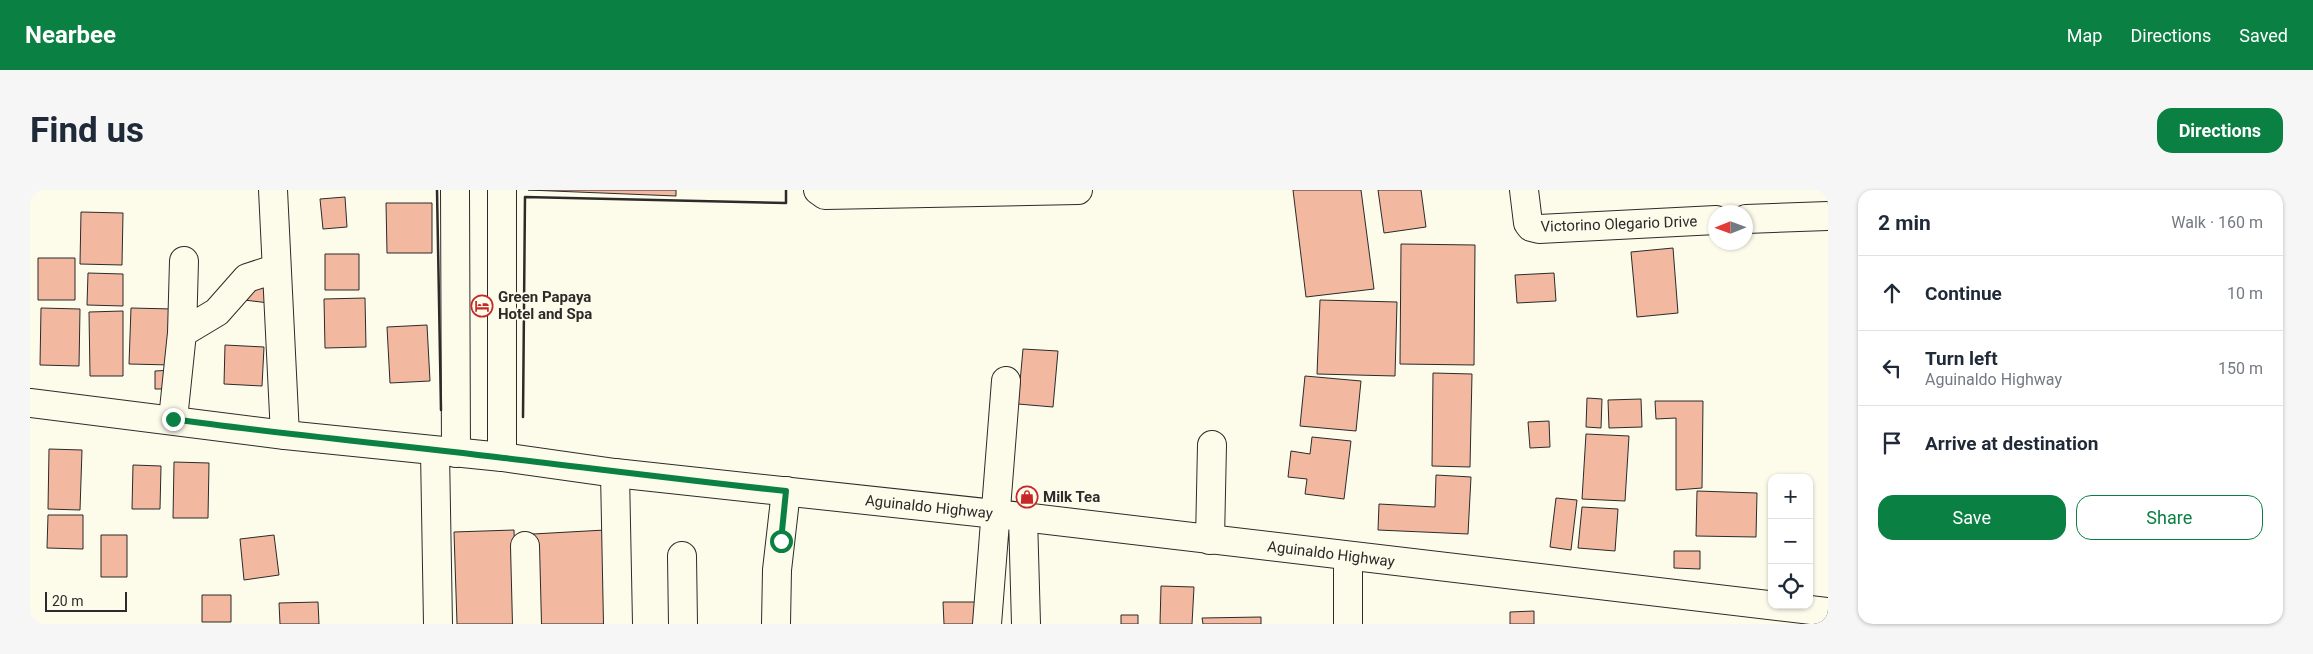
<!DOCTYPE html>
<meta charset="utf-8">
<style>
body{margin:0;font-family:Roboto,sans-serif;background:#f6f6f7;color:#1f2937}
.controls{position:absolute;right:15px;bottom:15px;display:grid;overflow:hidden;border-radius:10px;box-shadow:0 1px 4px #0004}
.controls button{width:45px;height:45px;display:grid;place-items:center;padding:0;border:0;border-bottom:1px solid #e0e1e3;background:#fff;color:#1f2937;font:25px sans-serif}
.compass{position:absolute;left:1678px;top:15px;width:45px;height:45px;border-radius:50%;background:#fff;box-shadow:0 1px 4px #0004;rotate:269deg}
.scale{position:absolute;left:15px;bottom:12px;width:82px;box-sizing:border-box;padding-left:5px;border:2px solid #2b2b2b;border-top:0;font-size:14px;line-height:18px;white-space:nowrap;color:#2b2b2b;-webkit-text-stroke:4px #fdfbea;paint-order:stroke}
.stop{position:absolute;width:15px;height:15px;margin:-11px;border:4px solid #0b8043;border-radius:50%;background:#fff}
.stop.end{background:#0b8043;border-color:#fff;box-shadow:0 1px 5px #0008}
.list{margin:0;padding:0;list-style:none}
h2{display:flex;justify-content:space-between;align-items:center;height:65px;margin:0;padding:0 20px;font-size:21px}
h2 small{font-size:16px;font-weight:400;color:#747a83}
.list li{display:grid;grid-template-columns:32px 1fr auto;gap:15px;align-items:center;box-sizing:border-box;height:75px;padding:0 20px;border-top:1px solid #e0e1e3}
.list b{display:block;font-size:19px;white-space:nowrap}
.list p{margin:0;font-size:16px;white-space:nowrap;color:#747a83}
.list em{font-size:16px;font-style:normal;color:#747a83}
.actions{display:flex;gap:10px;padding:15px 20px}
.actions a{flex:1;padding:11px 0;border:1px solid #0b8043;border-radius:15px;text-align:center;font-size:18px;color:#0b8043}
.actions .main{background:#0b8043;color:#fff}
.icon{flex:none;width:28px;height:28px;fill:none;stroke:currentColor;stroke-width:2;stroke-linecap:round;stroke-linejoin:round}
.map{position:relative;flex:none;width:1798px;height:434px;overflow:hidden;border-radius:15px}
header{display:flex;align-items:center;gap:30px;box-sizing:border-box;height:70px;padding:0 25px;background:#0b8043;color:#fff}
header strong{font-size:24px}
nav{display:flex;gap:28px;margin-inline-start:auto;font-size:18px}
.intro{display:flex;align-items:center;justify-content:space-between;box-sizing:border-box;height:120px;padding:0 30px}
h1{margin:0;font-size:35px}
.button{padding:12px 22px;border-radius:15px;background:#0b8043;color:#fff;font-size:18px;font-weight:700}
main{display:flex;gap:30px;padding:0 30px}
aside{flex:1;background:#fff;border-radius:15px;box-shadow:0 1px 4px #0004}
.map>svg:first-child{display:block}
.building{fill:#f2b8a0;stroke:#2b2b2b}
.lines{fill:none;stroke-linecap:round;stroke-linejoin:round}
.minor-casing{stroke:#2b2b2b;stroke-width:30}
.major-casing{stroke:#2b2b2b;stroke-width:30}
.minor{stroke:#fdfbea;stroke-width:28}
.major{stroke:#fdfbea;stroke-width:28}
.wall{stroke:#2b2b2b;stroke-width:2.5}
.route{stroke:#0b8043;stroke-width:6}
.labels{text-anchor:middle;dominant-baseline:central;stroke-width:4;stroke-linejoin:round;paint-order:stroke}
.street-label{font-size:15px;fill:#2b2b2b;stroke:#fdfbea}
.poi-label{font-size:15px;font-weight:bold;fill:#2b2b2b;stroke:#fdfbea;text-anchor:start}
</style>
<header>
<strong>Nearbee</strong>
<nav><a>Map</a><a>Directions</a><a>Saved</a></nav>
</header>
<div class="intro"><h1>Find us</h1><a class="button">Directions</a></div>
<main>
<div class="map">
<svg width="1798" height="434" viewBox="0 0 1798 434">
<rect width="100%" height="100%" fill="#fdfbea"/>
<path class="building" d="M498 0H646V6Z
M1263 0H1331L1344 99 1276 107Z
M1348 0H1391L1396 37 1354 43Z
M315 7 317 37 293 39 290 9Z
M356 13H402V63H357Z
M51 22 93 23 92 75 50 74Z
M1371 54 1445 55 1444 175 1370 174Z
M1643 58 1648 123 1607 127 1601 62Z
M295 64H329V100H295Z
M8 68H45V110H8Z
M58 83 93 84V116L57 115Z
M1524 83 1526 111 1487 113 1485 85Z
M215 94 240 96 239 113 214 110Z
M335 108 336 157 295 158 294 109Z
M1290 110 1367 112 1365 186 1287 184Z
M11 118 50 119 49 176 10 175Z
M101 118 143 119 141 175 99 174Z
M93 121V186H60L59 122Z
M397 135 400 191 360 193 357 137Z
M195 155 234 157 232 196 194 194Z
M993 159 1028 161 1023 217 988 214Z
M143 180 144 199H125V181Z
M1403 183 1442 184 1440 277 1402 276Z
M1275 186 1331 191 1326 241 1270 236Z
M1557 208 1572 209 1571 238 1556 237Z
M1611 209 1612 237 1579 238 1578 210Z
M1625 211H1673L1672 298 1646 300V228L1626 229Z
M1519 231 1520 257 1500 258 1498 232Z
M1556 244 1599 246 1595 311 1552 309Z
M1282 247 1321 251 1314 309 1275 304 1277 289 1258 287 1261 261 1280 264Z
M19 259 52 260 50 320 18 319Z
M144 272 179 273 178 328H143Z
M103 275 131 276 130 319H102Z
M1406 285 1441 287 1438 344 1348 340 1349 314 1405 317Z
M1667 301 1727 303 1726 347 1666 346Z
M1526 308 1547 310 1541 360 1520 357Z
M1552 317 1588 319 1585 361 1548 358Z
M18 325H53V359L17 358Z
M484 340 487 434H427L424 342Z
M575 340 579 434H507L503 344Z
M71 345H97V387H71Z
M244 345 249 385 214 390 210 349Z
M1644 361H1670V379L1644 378Z
M1131 396 1164 397 1162 434H1130Z
M172 405H201V432H172Z
M288 412 289 434H250L249 413Z
M913 412H947V434H914Z
M1504 421V434H1480V422Z
M1091 425H1108V434H1091Z
M1231 427V434H1173L1172 428Z"/>
<g class="lines">
<g class="minor-casing">
<path id="minor" d="M243 0 255 245
M425 0 426 263
M788 0 795 5 1048 0
M1494 0 1498 33 1501 37 1509 39 1686 30
M1716 29 1798 26
M152 143 187 122 217 88 245 79
M143 229 152 143 154 71
M405 262 408 434
M472 267V0
M585 283 588 434
M993 327 996 434
M1180 350 1182 255
M495 356 497 434
M652 366 653 434
M746 434 747 380 756 301
M957 434 976 191
M1318 434V366"/>
</g>
<g class="major-casing">
<path id="major" d="M0 213 255 245 472 267 585 283 993 327 1798 422"/>
</g>
<use href="#minor" class="minor"/>
<use href="#major" class="major"/>
<path class="wall" d="M407 0 411 220
M493 227 495 7 756 13V0"/>
</g>
<g class="lines">
<path class="route" d="M143 229C253 245 364 254 474 268 568 279 662 291 756 301L751 351"/>
</g>
<defs>
<g id="hotel-ring" transform="scale(1.125)"><circle r="9.5" fill="#fdfbea" stroke="#c62828" stroke-width="1.5"/><path d="M-6-4.5h1.5V1H6V5H4.5V3h-9V5H-6ZM-4 0a1.8 1.8 0 1 1 3.6 0ZM.5 0V-2.5h3Q6-2.5 6 0Z" fill="#c62828"/></g>
<g id="shop-ring" transform="scale(1.125)"><circle r="9.5" fill="#fdfbea" stroke="#c62828" stroke-width="1.5"/><path d="M-5-2.5h2.3a2.7 3.5 0 0 1 5.4 0H5L5.5 6h-11ZM-1.5-2.5h3a1.5 2.3 0 0 0-3 0Z" fill="#c62828"/></g>
</defs>
<g fill-rule="evenodd">
<use href="#hotel-ring" x="452" y="116"/>
<use href="#shop-ring" x="997" y="307"/>
</g>
<g class="labels">
<g class="street-label">
<text transform="translate(1589 34) rotate(-2)">Victorino Olegario Drive</text>
<text transform="translate(899 317) rotate(6)">Aguinaldo Highway</text>
<text transform="translate(1301 364) rotate(7)">Aguinaldo Highway</text>
</g>
<g class="poi-label">
<text x="468" y="107">Green Papaya<tspan x="468" dy="17">Hotel and Spa</tspan></text>
<text x="1013" y="307">Milk Tea</text>
</g>
</g>
</svg>
<div class="controls">
<button>+</button>
<button>−</button>
<button><svg class="icon" aria-label="locate" viewBox="0 0 24 24"><circle cx="12" cy="12" r="6"/><path d="M12 2v4M12 18v4M2 12h4M18 12h4"/></svg></button>
</div>
<svg class="compass" viewBox="-18 -18 36 36"><path d="M0-13l5 13h-10z" fill="#e53935"/><path d="M0 13l5-13h-10z" fill="#747a83"/></svg>
<div class="scale">20 m</div>
<div class="stop" style="left:751px;top:351px"></div>
<div class="stop end" style="left:143px;top:229px"></div>
</div>
<aside>
<h2>2 min<small>Walk · 160 m</small></h2>
<ul class="list">
<li><svg class="icon" aria-label="ahead" viewBox="0 0 24 24"><path d="M12 20V5M6 11l6-6 6 6"/></svg><div><b>Continue</b></div><em>10 m</em></li>
<li><svg class="icon" aria-label="left" viewBox="0 0 24 24"><path d="M17 20v-9H6M10 6l-5 5 5 5"/></svg><div><b>Turn left</b><p>Aguinaldo Highway</p></div><em>150 m</em></li>
<li><svg class="icon" aria-label="arrive" viewBox="0 0 24 24"><path d="M6 21V4h12l-3 4 3 4H6"/></svg><div><b>Arrive at destination</b></div></li>
</ul>
<div class="actions"><a class="main">Save</a><a>Share</a></div>
</aside>
</main>
